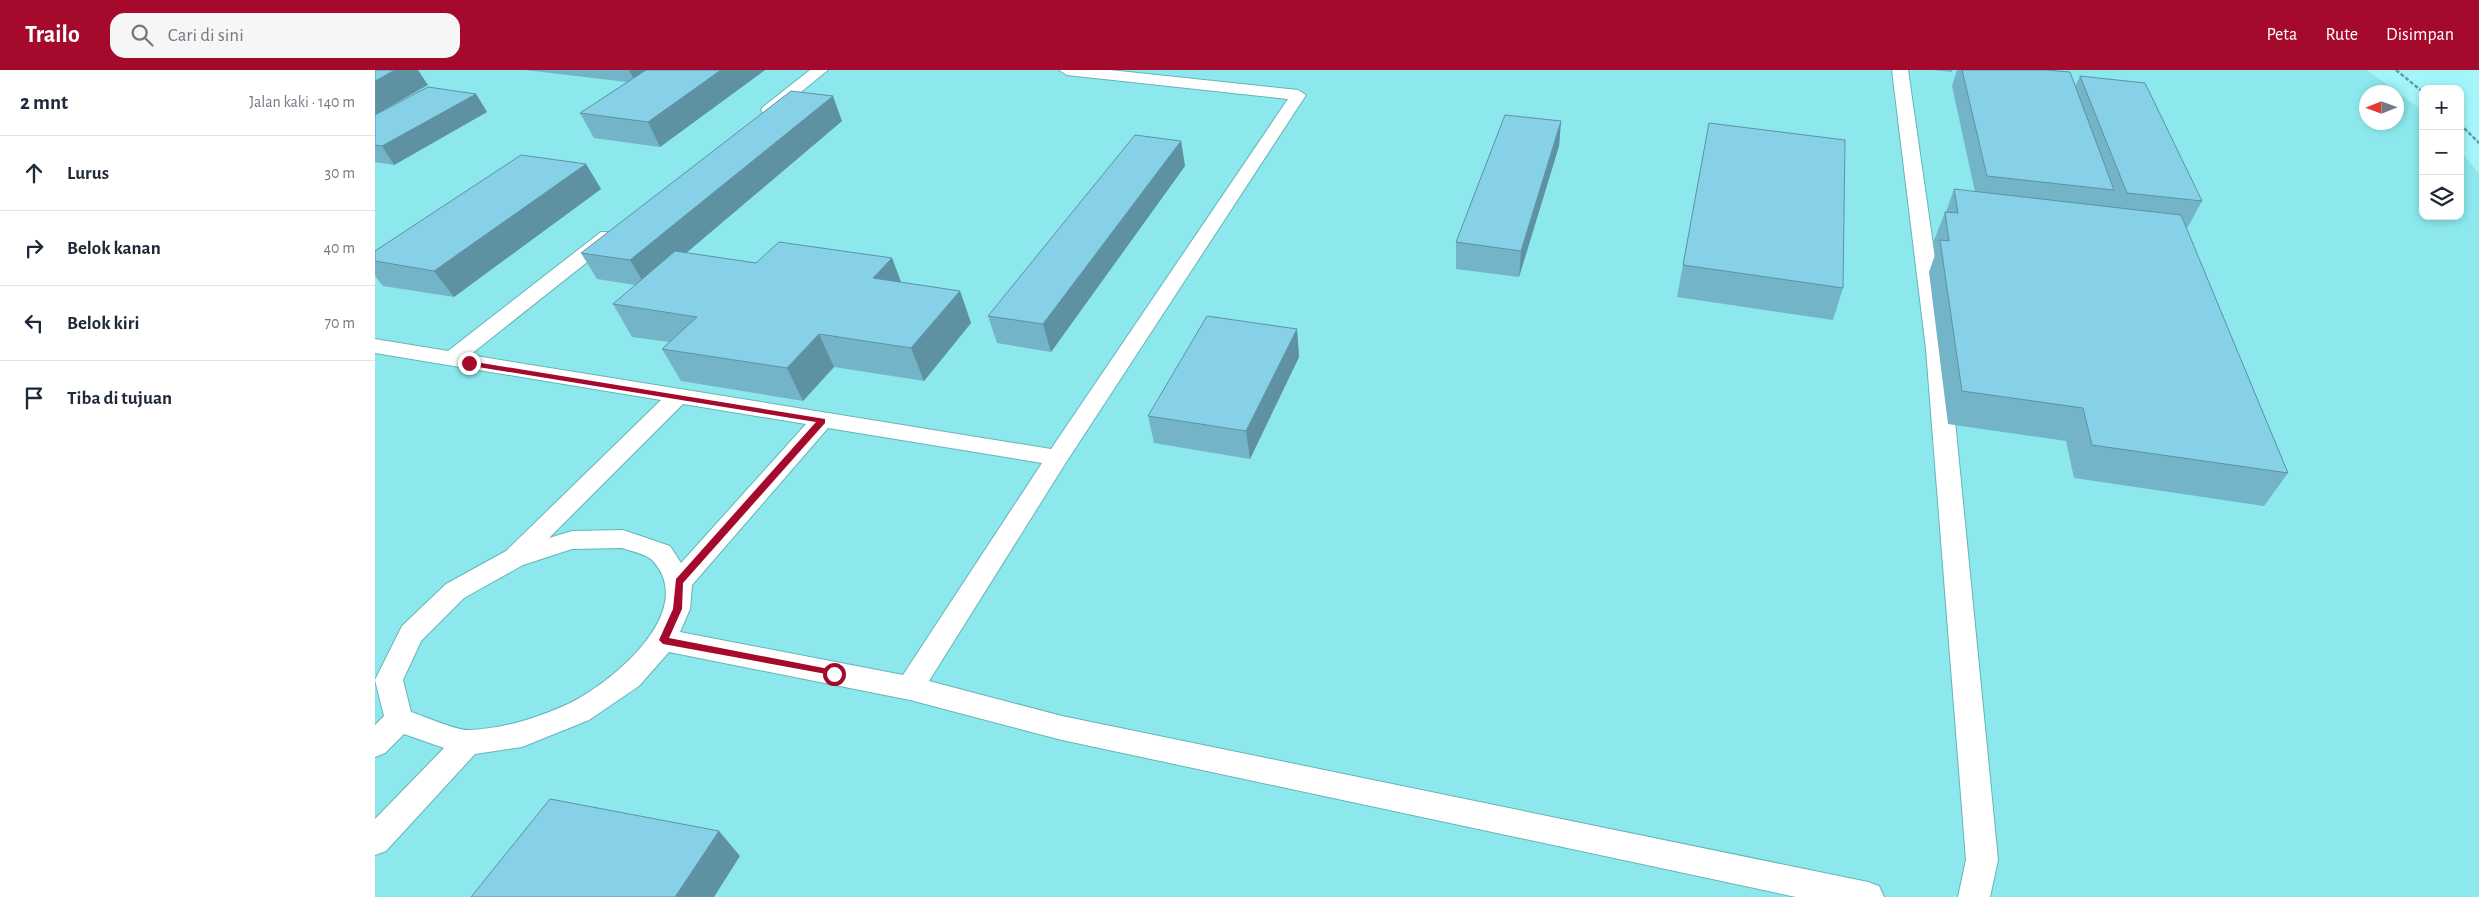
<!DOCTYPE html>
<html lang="id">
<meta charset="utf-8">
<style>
body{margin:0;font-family:"Alegreya Sans",sans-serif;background:#f6f6f7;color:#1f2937}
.controls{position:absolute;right:15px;top:15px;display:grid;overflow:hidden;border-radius:10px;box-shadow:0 2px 8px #0003}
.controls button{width:45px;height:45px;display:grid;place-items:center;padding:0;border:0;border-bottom:1px solid #e0e1e3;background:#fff;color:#1f2937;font:25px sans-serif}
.compass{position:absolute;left:1984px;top:15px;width:45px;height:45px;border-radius:50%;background:#fff;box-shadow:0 2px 8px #0003;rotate:269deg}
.stop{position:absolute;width:15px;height:15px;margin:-11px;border:4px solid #a5092b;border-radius:50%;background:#fff}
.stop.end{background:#a5092b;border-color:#fff;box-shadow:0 1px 5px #0008}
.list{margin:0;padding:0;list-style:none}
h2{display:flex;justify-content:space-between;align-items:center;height:65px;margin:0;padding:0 20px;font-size:21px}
h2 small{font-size:16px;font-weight:400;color:#747a83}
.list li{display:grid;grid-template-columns:32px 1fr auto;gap:15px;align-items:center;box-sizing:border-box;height:75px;padding:0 20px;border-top:1px solid #e0e1e3}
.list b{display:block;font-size:19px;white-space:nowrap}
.list em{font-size:16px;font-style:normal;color:#747a83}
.icon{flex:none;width:28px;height:28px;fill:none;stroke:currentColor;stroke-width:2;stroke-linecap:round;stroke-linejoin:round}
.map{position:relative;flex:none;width:2104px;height:827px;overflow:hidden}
header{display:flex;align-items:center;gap:30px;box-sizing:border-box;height:70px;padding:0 25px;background:#a5092b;color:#fff}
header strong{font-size:24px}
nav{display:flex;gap:28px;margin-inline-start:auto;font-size:18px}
.search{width:350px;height:45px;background:#f6f6f7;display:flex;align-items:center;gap:12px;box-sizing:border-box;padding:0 18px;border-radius:15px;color:#747a83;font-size:19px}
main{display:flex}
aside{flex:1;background:#fff}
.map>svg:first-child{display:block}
.built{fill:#8ce8ec;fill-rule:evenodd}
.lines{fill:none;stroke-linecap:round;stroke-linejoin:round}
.lane-casing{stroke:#64b5b9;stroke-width:2}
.path{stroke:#619ea1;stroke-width:2.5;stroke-dasharray:4 2;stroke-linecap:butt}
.lane{fill:#fff;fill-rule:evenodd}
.wall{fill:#74b4c8}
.shaded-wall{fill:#5e92a2}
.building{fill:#87d1e8;stroke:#5e92a2}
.route{fill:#a5092b}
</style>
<header>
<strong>Trailo</strong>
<div class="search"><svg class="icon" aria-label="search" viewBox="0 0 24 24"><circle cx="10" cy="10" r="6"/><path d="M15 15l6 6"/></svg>Cari di sini</div>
<nav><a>Peta</a><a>Rute</a><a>Disimpan</a></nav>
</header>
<main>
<aside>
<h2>2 mnt<small>Jalan kaki · 140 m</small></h2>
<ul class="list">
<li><svg class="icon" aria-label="ahead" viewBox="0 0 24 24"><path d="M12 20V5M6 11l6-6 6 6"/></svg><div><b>Lurus</b></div><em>30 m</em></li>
<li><svg class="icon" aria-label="right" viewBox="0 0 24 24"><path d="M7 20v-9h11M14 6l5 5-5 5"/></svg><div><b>Belok kanan</b></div><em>40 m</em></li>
<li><svg class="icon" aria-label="left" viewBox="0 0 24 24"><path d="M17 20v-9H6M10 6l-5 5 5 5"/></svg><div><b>Belok kiri</b></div><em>70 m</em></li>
<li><svg class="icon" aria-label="arrive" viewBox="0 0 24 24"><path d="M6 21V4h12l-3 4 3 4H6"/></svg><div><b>Tiba di tujuan</b></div></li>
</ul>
</aside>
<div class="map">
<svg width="2104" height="827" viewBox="0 0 2104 827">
<rect width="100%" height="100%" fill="#a3f5f9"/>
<path class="built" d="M0 0H1992L2048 41V146H2085V80L2104 104V827H0ZM1992 22H2022V52H1992Z"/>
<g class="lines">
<g class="lane-casing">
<path id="lane" d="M435 0H453L400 43H388L386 40 388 37Z
M684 0H735L923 20 931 25 690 394 554 611 687 646 1493 812 1504 816 1509 827H1421L687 670 535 630 294 582 264 616 214 650 147 677 100 684 11 781 0 785V749L69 678 29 664 10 683 0 687V655L9 646 0 610 27 556 71 514 131 481 286 330 0 283V269L73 281 226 162H240L242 166 240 170 95 285 676 379 913 29 692 5ZM308 334 431 354 306 493 295 476 248 460 197 461 174 468ZM453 358 667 393 528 605 305 562 315 539 317 515ZM247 478C255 481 272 484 278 491 324 542 235 614 193 634 162 648 128 659 94 660 82 661 49 646 36 642L28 610 46 571 89 528 148 495 197 479Z
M1517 0H1533L1573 279 1623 790 1615 827H1583L1591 790 1551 279Z"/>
</g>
<path class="path" d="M2021 0 2048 22
M2085 54 2104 73"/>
<use href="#lane" class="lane"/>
</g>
<path class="wall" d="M150 0H390L285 77 219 68 205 43 252 12Z
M1558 0H1577V2Z
M1582 0H1671L1700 17 1705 6 1827 131 1813 157H1811L1913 403 1889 436 1699 408 1691 371 1573 354 1554 202 1560 185 1558 173 1570 142H1571L1579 119 1600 122 1577 16Z
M101 24 112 42 19 95 0 92V45Z
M467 51 311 183 381 193 517 188 526 212 585 221 596 253 549 311 459 297 428 331 306 311 287 279 294 272 257 267 238 234 260 215 222 209 206 183Z
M1186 51 1184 76 1144 207 1081 199V172Z
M1334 53 1468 218 1458 250 1302 227Z
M806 71 810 96 676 282 622 273 613 246Z
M211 94 226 119 79 227 8 216 0 206V181Z
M922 259 924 287 875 389 779 373 773 346Z"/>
<path class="shaded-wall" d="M20 0H43L53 15 0 45V11Z
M254 0H281L261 13Z
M346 0H390L285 77 273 52Z
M101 24 112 42 19 95 7 76Z
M458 26 467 51 271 217 255 190Z
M1186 51 1184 76 1144 207 1146 181Z
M806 71 810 96 676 282 668 254Z
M211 94 226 119 79 227 59 201Z
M517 188 529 220 498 208Z
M585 221 596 253 549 311 536 278Z
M922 259 924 287 875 389 871 361Z
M444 264 459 297 428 331 412 298Z
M344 761 365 786 339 827H300Z"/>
<path class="building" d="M0 0H20L0 11Z
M271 0H346L273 52 205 43Z
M1587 0H1671L1695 2 1739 120 1612 106Z
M1705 6 1770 13 1827 131 1752 123Z
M53 17 101 24 7 76 0 75V45Z
M416 21 458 26 255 190 206 183Z
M1130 45 1186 51 1146 181 1081 172Z
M1334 53 1470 70 1468 218 1308 195Z
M760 65 806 71 668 254 613 246Z
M146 85 211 94 59 201 0 191V181Z
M1579 119 1806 145 1913 403 1717 375 1708 338 1587 321 1565 170 1574 171 1570 142 1583 143Z
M404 172 517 188 498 208 585 221 536 278 444 264 412 298 287 279 322 247 238 234 300 181 381 193Z
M832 246 922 259 871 361 773 346Z
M175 729 344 761 300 827H96Z"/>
<path class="route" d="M94 291 450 349V353L308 513 307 539 294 568 459 600 464 604 462 606 288 574 284 570 298 539 301 509 441 352 91 295V291Z"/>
</svg>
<div class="controls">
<button>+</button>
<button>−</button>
<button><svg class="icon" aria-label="layers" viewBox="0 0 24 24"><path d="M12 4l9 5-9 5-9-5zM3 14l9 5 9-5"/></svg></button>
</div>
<svg class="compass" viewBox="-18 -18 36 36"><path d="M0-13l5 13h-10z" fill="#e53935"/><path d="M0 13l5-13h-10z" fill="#747a83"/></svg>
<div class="stop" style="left:459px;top:604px"></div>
<div class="stop end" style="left:94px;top:293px"></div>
</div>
</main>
